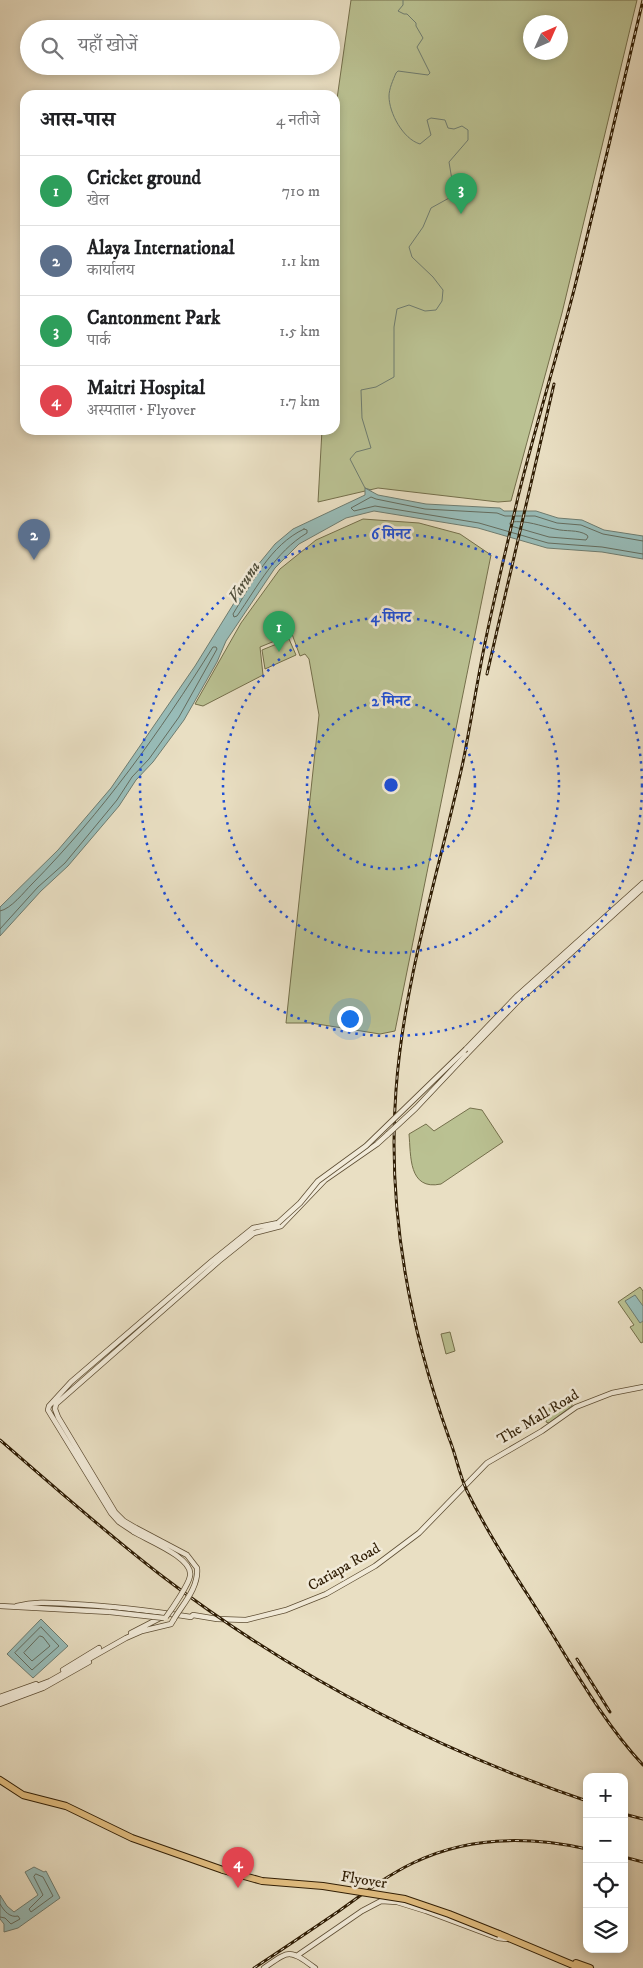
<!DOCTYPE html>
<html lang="hi">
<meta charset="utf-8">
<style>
body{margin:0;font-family:"IM FELL DW Pica","Noto Serif Devanagari",serif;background:#f6f6f6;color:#202124}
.controls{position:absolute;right:15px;bottom:15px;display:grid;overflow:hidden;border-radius:10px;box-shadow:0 2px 8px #0003}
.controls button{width:45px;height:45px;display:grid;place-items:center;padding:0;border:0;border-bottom:1px solid #e0e0e0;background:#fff;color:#202124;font:25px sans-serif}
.compass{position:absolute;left:523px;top:15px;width:45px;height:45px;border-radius:50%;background:#fff;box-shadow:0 2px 8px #0003;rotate:45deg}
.you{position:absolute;left:349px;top:1018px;width:18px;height:18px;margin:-12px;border:4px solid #fff;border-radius:50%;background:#1a73e8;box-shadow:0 0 0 8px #1a73e833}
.badge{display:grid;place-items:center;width:32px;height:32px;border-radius:50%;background:#b45309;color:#fff;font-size:16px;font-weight:700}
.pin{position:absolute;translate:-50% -41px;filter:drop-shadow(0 1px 2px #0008)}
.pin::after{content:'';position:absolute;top:26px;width:18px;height:15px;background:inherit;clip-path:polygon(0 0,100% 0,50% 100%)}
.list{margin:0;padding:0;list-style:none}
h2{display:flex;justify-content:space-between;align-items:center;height:65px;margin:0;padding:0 20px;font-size:21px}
h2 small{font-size:16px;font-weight:400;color:#757577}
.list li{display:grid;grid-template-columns:32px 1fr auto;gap:15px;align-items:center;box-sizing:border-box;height:70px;padding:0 20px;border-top:1px solid #e0e0e0}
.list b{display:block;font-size:19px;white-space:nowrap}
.list p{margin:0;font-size:16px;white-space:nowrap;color:#757577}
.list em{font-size:16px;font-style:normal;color:#757577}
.icon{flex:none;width:28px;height:28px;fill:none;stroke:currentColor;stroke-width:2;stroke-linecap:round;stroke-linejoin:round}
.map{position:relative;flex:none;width:643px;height:1968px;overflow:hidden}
.search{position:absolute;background:#fff;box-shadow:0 2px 8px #0003;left:20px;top:20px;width:320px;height:55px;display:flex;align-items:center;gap:12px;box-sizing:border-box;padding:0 18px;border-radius:28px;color:#757577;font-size:19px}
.panel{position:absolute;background:#fff;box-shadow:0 2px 8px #0003;left:20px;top:90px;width:320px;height:345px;border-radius:15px}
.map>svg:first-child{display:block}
.green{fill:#bac192;stroke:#746f4b;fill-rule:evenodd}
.water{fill:#98bcb8;stroke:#6e7c70}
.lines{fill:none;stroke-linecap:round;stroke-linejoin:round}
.shore{stroke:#646c5e;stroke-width:1}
.stream{stroke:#6e7c70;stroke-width:1}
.minor-casing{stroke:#5e4e34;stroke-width:6}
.highway-casing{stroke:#2f1d04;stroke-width:8}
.minor{stroke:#f1ead8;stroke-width:4.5}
.highway{stroke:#e4c082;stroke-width:6}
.rail-casing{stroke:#2f1d04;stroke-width:3}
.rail{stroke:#f1ead8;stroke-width:1;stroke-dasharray:4;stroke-linecap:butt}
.minor-bridge-casing{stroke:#5e4e34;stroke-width:6;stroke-linecap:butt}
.highway-bridge-casing{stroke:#2f1d04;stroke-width:8;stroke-linecap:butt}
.minor-bridge{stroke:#f1ead8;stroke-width:4.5}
.highway-bridge{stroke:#e4c082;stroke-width:6}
.ring{fill:none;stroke:#1d4ed8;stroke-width:2.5;stroke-dasharray:2.5 5}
.labels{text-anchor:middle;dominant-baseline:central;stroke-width:5;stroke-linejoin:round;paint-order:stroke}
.street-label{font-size:15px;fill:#2f1d04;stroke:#f1ead8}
.water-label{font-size:16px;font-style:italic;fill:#4e4d3a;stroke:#f1ead8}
.centre{fill:#1d4ed8;stroke:#f1ead8;stroke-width:2.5}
.ring-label{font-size:15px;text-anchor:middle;font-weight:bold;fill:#1d4ed8;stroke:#f1ead8;stroke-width:5;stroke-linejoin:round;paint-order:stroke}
</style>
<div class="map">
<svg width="643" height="1968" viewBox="0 0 643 1968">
<rect width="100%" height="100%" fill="#e9dfc3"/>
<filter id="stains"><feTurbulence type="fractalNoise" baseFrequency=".004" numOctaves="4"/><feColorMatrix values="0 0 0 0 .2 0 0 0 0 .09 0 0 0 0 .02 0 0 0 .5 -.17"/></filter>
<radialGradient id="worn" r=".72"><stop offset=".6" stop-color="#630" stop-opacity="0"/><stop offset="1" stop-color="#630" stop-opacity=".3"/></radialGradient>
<path class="green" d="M351 0H637L562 313 511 501 498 502 378 488 318 502 322 430H335V113ZM530 22H560V52H530Z
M363 519 419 523 460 534 491 555 395 1031 380 1034 311 1023H286L319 715 309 659 305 654 300 656 292 634 260 647 263 675 203 706 195 704 241 623 280 569 316 540Z
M289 639 296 655 265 669 262 650Z
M470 1108 482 1110 503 1142 441 1184C408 1191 411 1155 409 1134L426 1124 434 1131Z
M640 1287 643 1291V1342L641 1343 630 1327 634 1325 618 1302Z
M450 1332 455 1351 446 1354 441 1334Z
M551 1401 572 1404V1406L549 1423 546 1422Z"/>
<path class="water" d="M365 488 378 495 426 504 500 508 504 511H536L558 518 582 520 604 530 643 536V559L602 552 547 548 478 528 374 511 346 518 299 544 275 568 226 641 217 662 184 720 153 762 136 780 119 806 68 866 41 891 0 936V907L58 850 111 788 195 666 257 566 275 544 293 529 365 495Z
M635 1295 643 1306V1321L640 1323 625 1301Z
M41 1619 68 1646 33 1678 7 1654Z
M34 1867 44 1872 46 1871 60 1898 18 1928 4 1932V1924L0 1919V1895L7 1906 14 1912 38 1895 25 1872Z"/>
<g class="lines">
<path class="shore" d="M511 522C527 520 540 526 555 529 566 532 577 529 587 535L588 537 586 540 549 537 511 526 510 524Z
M304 529 307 530V533C275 552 258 586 237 616L234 617 233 614C252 583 270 545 304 529Z
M643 541 603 534 581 525 557 523 535 516H505L497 513 425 509 376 499 371 497 351 508 354 511 375 506 479 523 548 543 602 547 643 554
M0 911C11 909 24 892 32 884 102 813 160 732 213 647H216L217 649 179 717 149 759 132 777 117 800 65 863 38 887 0 929
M41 1627 59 1646 32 1670 15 1653Z
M40 1636 43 1637 50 1646 32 1661 24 1653Z
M36 1874 43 1877 53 1896 31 1912 29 1909 43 1895 34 1877Z
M0 1904C4 1911 10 1918 18 1916L20 1919 11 1924 5 1918 0 1917"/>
<path class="stream" d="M371 490 365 488 350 459 356 452 371 448 362 418 361 390 376 387 394 377V327L397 309 409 305 425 311 436 310 442 301 443 290 433 277 412 257 409 247 423 227 431 208 460 192 461 187 452 180 449 162 468 140V130L462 126 454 129 448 128 445 120 431 118 427 120 431 135 420 144C403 139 389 113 389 96 389 89 393 80 396 73L398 71 428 75 430 73 417 47 423 38 416 26V23L407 14H404L398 11 403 5V0"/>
<g class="minor-casing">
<path id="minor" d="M466 1049 516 997 643 883
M466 1055 519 1000 643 888
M136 1528 124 1521 115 1512 58 1417 55 1409 56 1404 219 1261 254 1233 281 1226 325 1180 377 1144 388 1134
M134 1532 119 1522 111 1513 51 1415 48 1410 49 1406 71 1382 212 1261 253 1228 278 1223
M0 1606 110 1612
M17 1606C36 1601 53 1603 71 1604 111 1606 152 1611 191 1617L193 1615 217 1619 246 1620 286 1610 326 1594 375 1566 419 1533 487 1463 542 1431 576 1407 612 1393 643 1387
M131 1633 162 1617
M63 1670 99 1648
M0 1697 36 1684
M0 1700 50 1681 126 1638 142 1631 171 1624 174 1619
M0 1704 43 1688 89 1662
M298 1955 362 1911 381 1901 397 1902 426 1911 498 1938 506 1939
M264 1968C290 1950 289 1949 315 1968"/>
</g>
<g class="highway-casing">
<path id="highway" d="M0 1780 23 1795 66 1806 132 1838 223 1870
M499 1934 580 1968
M576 1963 590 1968"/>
</g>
<use href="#minor" class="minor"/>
<use href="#highway" class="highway"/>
<g class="rail-casing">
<path id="rail" d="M643 0C620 97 598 194 574 290 556 360 535 428 518 497 507 546 495 594 485 643 477 682 471 722 463 762 439 871 404 979 396 1090 387 1209 409 1326 449 1438 456 1455 459 1474 467 1491 490 1538 520 1582 548 1627 577 1674 605 1724 643 1765
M487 674 554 384
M0 1440C53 1486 106 1533 162 1576 290 1674 434 1749 587 1801
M577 1659 610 1712
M624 1814 643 1819
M624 1857 643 1862
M254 1968C283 1949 311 1930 339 1911 363 1894 386 1876 413 1863 468 1836 528 1836 587 1849"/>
</g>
<use href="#rail" class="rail"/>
<g class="minor-bridge-casing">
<path id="minor-bridge" d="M388 1134 416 1108 466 1055
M278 1223 300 1203 318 1181 366 1146 466 1049
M136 1528 187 1555 197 1568C199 1587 183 1604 174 1619
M134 1532C147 1540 194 1558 190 1576 189 1584 172 1609 166 1617
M110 1612 164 1618"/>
</g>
<g class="highway-bridge-casing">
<path id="highway-bridge" d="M223 1870 262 1881 323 1886 405 1899 449 1914 499 1934"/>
</g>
<use href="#minor-bridge" class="minor-bridge"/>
<use href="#highway-bridge" class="highway-bridge"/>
</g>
<g class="ring">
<circle cx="391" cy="785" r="84"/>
<circle cx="391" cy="785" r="168"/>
<circle cx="391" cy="785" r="251"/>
</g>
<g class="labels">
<g class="street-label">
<text transform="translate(538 1417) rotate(-31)">The Mall Road</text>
<text transform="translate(344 1567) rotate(-30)">Cariapa Road</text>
<text transform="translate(364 1880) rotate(9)">Flyover</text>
</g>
<g class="water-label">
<text transform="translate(244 582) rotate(-57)">Varuna</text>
</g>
</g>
<circle cx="391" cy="785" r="8" class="centre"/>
<g class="ring-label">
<text x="391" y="539">6 मिनट</text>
<text x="391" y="622">4 मिनट</text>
<text x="391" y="706">2 मिनट</text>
</g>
<rect width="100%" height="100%" filter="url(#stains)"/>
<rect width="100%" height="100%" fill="url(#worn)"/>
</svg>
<div class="controls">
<button>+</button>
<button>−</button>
<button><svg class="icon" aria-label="locate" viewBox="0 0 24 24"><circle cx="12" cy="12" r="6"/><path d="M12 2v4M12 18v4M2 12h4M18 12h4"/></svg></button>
<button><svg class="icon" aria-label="layers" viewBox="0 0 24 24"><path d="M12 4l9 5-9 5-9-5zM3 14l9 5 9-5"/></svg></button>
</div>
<svg class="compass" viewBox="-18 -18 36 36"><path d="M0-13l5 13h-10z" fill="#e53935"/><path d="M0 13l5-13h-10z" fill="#757577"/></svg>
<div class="you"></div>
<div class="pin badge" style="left:279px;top:652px;background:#2e9e5b">1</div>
<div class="pin badge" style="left:34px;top:560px;background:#5c6f8a">2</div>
<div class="pin badge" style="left:461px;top:214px;background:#2e9e5b">3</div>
<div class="pin badge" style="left:238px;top:1888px;background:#e0444e">4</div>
<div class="search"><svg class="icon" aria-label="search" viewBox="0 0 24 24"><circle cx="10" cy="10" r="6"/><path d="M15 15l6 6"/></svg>यहाँ खोजें</div>
<section class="panel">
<h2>आस-पास<small>4 नतीजे</small></h2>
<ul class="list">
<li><span class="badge" style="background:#2e9e5b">1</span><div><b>Cricket ground</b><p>खेल</p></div><em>710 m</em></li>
<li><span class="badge" style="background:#5c6f8a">2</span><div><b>Alaya International</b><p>कार्यालय</p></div><em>1.1 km</em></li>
<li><span class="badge" style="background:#2e9e5b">3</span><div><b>Cantonment Park</b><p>पार्क</p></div><em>1.5 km</em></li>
<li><span class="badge" style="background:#e0444e">4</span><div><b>Maitri Hospital</b><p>अस्पताल · Flyover</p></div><em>1.7 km</em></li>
</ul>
</section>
</div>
